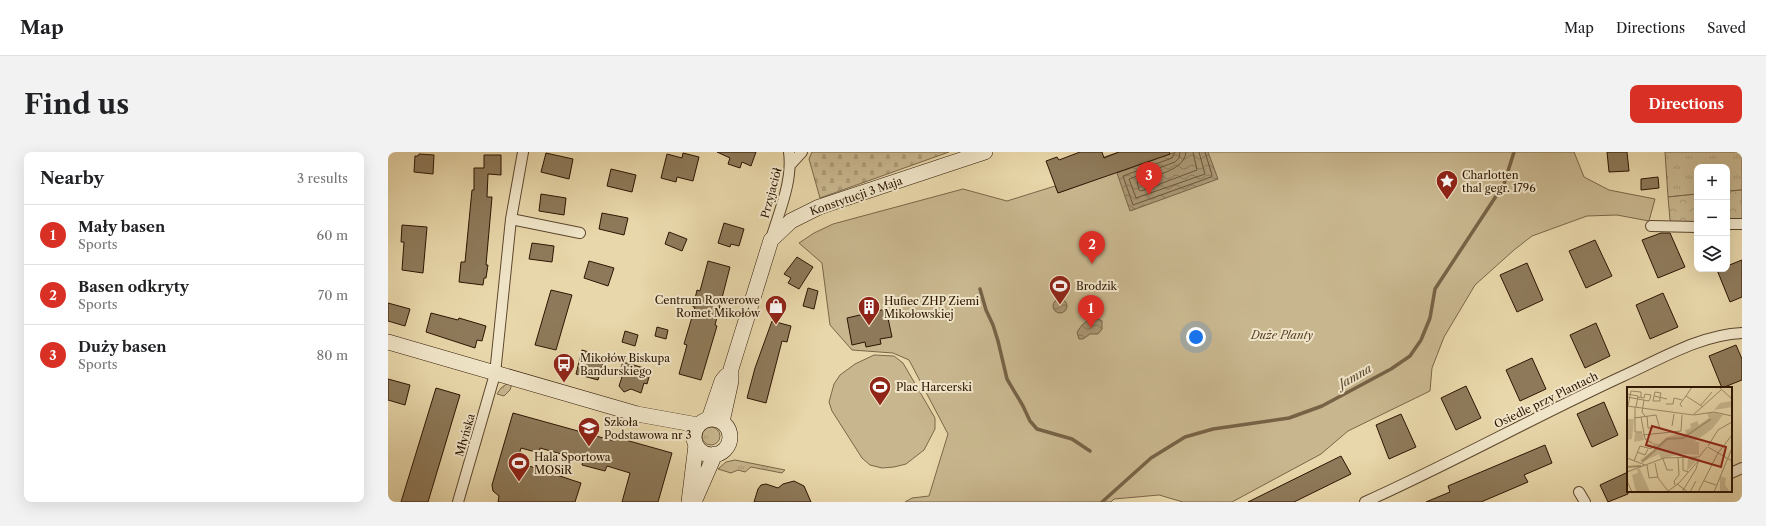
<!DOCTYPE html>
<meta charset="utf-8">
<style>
body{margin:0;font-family:"Libre Caslon Text",serif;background:#f2f2f2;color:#202124}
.controls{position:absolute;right:12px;top:12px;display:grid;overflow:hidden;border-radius:8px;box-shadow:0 4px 16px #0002}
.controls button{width:36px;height:36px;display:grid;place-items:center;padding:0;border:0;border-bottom:1px solid #e0e0e0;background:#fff;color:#202124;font:20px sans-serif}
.you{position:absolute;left:808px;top:185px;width:14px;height:14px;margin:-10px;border:3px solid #fff;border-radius:50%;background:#1a73e8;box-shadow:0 0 0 6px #1a73e833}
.badge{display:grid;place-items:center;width:26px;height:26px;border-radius:50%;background:#d93025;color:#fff;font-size:13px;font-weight:700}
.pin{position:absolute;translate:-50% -33px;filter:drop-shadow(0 1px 2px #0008)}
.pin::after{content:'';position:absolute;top:21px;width:14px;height:12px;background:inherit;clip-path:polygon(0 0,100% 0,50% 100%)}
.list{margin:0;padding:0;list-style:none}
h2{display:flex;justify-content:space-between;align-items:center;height:52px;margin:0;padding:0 16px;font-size:17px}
h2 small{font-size:13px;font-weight:400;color:#757577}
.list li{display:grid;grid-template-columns:26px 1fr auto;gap:12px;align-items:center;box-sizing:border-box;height:60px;padding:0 16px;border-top:1px solid #e0e0e0}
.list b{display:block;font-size:15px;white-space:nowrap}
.list p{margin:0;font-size:13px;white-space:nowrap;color:#757577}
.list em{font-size:13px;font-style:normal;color:#757577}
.icon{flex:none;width:22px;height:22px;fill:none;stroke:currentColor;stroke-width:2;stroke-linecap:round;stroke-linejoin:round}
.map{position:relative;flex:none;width:1354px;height:350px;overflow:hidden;border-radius:8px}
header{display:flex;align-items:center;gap:24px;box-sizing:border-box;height:56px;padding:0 20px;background:#fff;border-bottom:1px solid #e0e0e0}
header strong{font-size:19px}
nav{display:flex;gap:22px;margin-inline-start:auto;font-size:14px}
.intro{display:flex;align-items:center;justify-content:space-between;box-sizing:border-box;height:96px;padding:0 24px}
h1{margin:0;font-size:28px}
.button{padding:10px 18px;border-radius:8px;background:#d93025;color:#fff;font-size:14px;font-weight:700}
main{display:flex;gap:24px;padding:0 24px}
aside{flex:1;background:#fff;border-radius:8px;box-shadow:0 4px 16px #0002}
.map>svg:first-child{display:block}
.grass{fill:url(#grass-tufts);stroke:#7a6648}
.forest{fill:url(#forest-crowns);stroke:#7a6648}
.cemetery{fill:url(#cemetery-stones);stroke:#7a6648}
.park{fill:#c8b68e;stroke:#7a6648}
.water{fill:url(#water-waves);stroke:#776245}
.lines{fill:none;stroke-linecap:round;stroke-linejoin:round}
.shore{stroke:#6a553a;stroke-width:1}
.stream{stroke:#776245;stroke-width:3.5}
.building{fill:#8e7a5a;stroke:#2d1503}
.street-casing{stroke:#5c462d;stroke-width:12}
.secondary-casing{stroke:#2d1503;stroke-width:16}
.street{stroke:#f0e5c8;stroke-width:10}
.secondary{stroke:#f0e5c8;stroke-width:15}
.labels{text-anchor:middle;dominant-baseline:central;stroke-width:4;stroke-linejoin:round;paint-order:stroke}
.poi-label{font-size:11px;fill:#2d1503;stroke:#f0e5c8;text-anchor:start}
.street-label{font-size:11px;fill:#2d1503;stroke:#f0e5c8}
.park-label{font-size:11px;font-style:italic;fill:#5c452d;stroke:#f0e5c8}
.water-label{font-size:12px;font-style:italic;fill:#5e482f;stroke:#f0e5c8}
.inset-river{fill:none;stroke:#a89571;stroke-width:2}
.inset-road{fill:none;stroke:#9d8967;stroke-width:1}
.view{fill:#8f2418;fill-opacity:0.15;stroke:#8f2418;stroke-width:2}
.inset-edge{fill:none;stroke:#2d1503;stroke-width:2}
</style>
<header>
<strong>Map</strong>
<nav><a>Map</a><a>Directions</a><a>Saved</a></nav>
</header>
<div class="intro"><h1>Find us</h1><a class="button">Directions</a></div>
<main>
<aside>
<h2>Nearby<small>3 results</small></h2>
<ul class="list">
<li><span class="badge">1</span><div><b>Mały basen</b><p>Sports</p></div><em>60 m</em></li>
<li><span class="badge">2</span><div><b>Basen odkryty</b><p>Sports</p></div><em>70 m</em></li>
<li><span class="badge">3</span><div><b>Duży basen</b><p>Sports</p></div><em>80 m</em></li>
</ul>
</aside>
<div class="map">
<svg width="1354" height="350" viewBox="0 0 1354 350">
<defs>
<pattern id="grass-tufts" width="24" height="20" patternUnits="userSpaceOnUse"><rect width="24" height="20" fill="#c8b68e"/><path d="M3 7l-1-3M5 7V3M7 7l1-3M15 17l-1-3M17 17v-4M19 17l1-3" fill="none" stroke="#ac9c79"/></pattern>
<pattern id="forest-crowns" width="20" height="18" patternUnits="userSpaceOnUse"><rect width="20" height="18" fill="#c8b68e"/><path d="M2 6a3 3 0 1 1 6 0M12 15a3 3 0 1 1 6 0" fill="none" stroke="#ac9c79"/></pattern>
<pattern id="cemetery-stones" width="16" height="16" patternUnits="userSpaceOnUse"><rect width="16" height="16" fill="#c8b68e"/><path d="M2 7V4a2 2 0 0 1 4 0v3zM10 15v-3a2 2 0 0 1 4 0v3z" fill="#ac9c79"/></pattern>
<pattern id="water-waves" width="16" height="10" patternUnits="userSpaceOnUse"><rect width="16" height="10" fill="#a89571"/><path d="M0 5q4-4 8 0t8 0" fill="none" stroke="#89785b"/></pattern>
</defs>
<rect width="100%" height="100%" fill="#e8d7aa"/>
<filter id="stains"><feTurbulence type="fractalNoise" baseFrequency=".005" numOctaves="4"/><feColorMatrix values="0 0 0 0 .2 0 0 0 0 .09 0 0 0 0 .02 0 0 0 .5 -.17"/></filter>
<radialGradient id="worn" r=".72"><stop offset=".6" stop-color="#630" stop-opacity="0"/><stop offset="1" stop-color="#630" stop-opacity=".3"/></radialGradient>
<path class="grass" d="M1277 0H1354V38L1339 39V15H1309V42L1280 45Z
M120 231 124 232 122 238 116 244 109 242 113 236Z
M314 284a9 9 0 1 1 18 0a9 9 0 1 1-18 0Z
M347 308 397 318 394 321 363 315 357 320 350 318 343 321 330 317 338 310Z"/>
<path class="forest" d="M1354 38V70H1339V39Z
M1309 42V71H1285L1282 68 1280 45Z"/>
<path class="cemetery" d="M424 0H561L432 46 421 7Z"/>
<path class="park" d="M731 0H1186L1196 25 1221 38 1267 47 1261 69 1229 63 1199 64 1144 84 1126 98 1087 133 1056 185 1044 216 1042 239 960 279 933 302 844 350H795L771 343 726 347 723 350H517L524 346 541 344 560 282 521 208 505 201 464 198 442 173 434 111 411 91 426 81 445 72 575 37 619 49 667 34 670 41 722 22 716 5Z
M486 203 506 204 515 211 547 266V277L536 298 518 312 506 315 494 316 482 313 474 306 444 259 441 250 446 232 452 223 467 212Z"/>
<path class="water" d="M788 0H820L830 27 742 59 729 21Z
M665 154a7 7 0 1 1 14 0a7 7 0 1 1-14 0Z
M701 167H710L714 169V177L710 182H702L695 187H691L689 180 694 173Z"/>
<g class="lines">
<path class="shore" d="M787 0 784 6 735 24 745 53 823 25 824 23 817 0
M792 0 791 6 787 10 741 27 748 46 817 22 811 0
M798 0C797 19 764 24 749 30L751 38 753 39 809 18 805 0"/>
<path class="stream" d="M592 137 598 158 605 173 610 189 619 227 635 254 642 269 649 277 684 287 702 299
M714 350 763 306 797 285 825 277 901 266 934 254 1003 217 1022 204 1033 188 1042 166 1047 137 1116 32 1126 0"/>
</g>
<path class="building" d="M329 0H368L363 14 354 10 352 16 340 12 342 6Z
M692 0H714L716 6 731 0H781L782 2 670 41 658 9 669 5 671 8Z
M1219 0H1239L1241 19 1221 20Z
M158 1 185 7 181 27 153 20Z
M295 1 311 5 305 29 289 25 288 30 273 26 279 2 294 6Z
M31 2 46 3 45 22 26 20 27 4H30Z
M96 3H113V23L100 22 99 45H104L98 113H100L98 126H96L95 133 71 130 73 110H77L84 38H86V16H96Z
M223 17 248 23 244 40 219 34Z
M1270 25 1271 36 1253 38V27Z
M153 42 178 46 176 63 151 59Z
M214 61 240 66 236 83 211 77Z
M336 71 356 77 351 94 343 92 342 95 330 91Z
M14 73 39 75 35 121 14 118 16 90H13Z
M281 80 299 87 294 99 277 92Z
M1273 81H1282L1297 115 1270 126 1254 88Z
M1207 88 1224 124 1198 136 1181 99Z
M144 91 166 94 164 110 141 107Z
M409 105 425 115 411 137 400 131 403 126 396 122Z
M1354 108V145L1342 150 1329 118 1339 117V114Z
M201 109 226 116 220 134 196 126Z
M320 109 342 115 327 173 329 174 313 228 291 222 299 193 296 192 307 155H305L309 138 312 139Z
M1139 111 1155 148 1129 160 1112 123Z
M420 136 430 139 426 157 415 154Z
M163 138 184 143 168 198 147 193Z
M1275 141 1290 175 1262 187 1248 153Z
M0 151 22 157 17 174 0 169Z
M498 157 504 185 492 187 493 192 478 195 477 190 464 193 459 166Z
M43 161 70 168 71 166 98 174 94 189 89 188 87 196 38 180Z
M384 169 403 174 399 190 394 189 378 251 359 246 367 216Z
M1208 171 1222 204 1197 216 1182 183Z
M269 175 280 178 278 187 267 184Z
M237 179 250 183 247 194 234 190Z
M1348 193 1354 207V228L1334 236 1321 204Z
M194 198 217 205 210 228 188 222Z
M1144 206 1158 237 1132 249 1118 218Z
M235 210 263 218 259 232 256 231 253 241 243 237 236 240 231 234 234 225 230 224Z
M0 227 22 233 17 253 0 248Z
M1078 234 1093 266 1068 278 1053 246Z
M48 236 72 243 40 350H13Z
M1216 250 1230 283 1204 295 1189 262Z
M125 261 226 289 227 285 284 301 270 350H234L242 321 219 314 217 319 194 313 195 308 152 296 151 301 133 296 129 310 193 331 187 350H110L111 344 105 339 104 333Z
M1013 262 1028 295 1001 307 988 273Z
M1157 293 1164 311 1136 323 1140 330 1093 350H1038L1062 340 1060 334Z
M953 304 963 322 906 350H860Z
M1240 320V342L1220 350 1212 333Z
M406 329 416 334 423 350H366L370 337 373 333 378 332 390 336 395 332Z"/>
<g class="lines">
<g class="street-casing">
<path id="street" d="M403 12 414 0
M123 67 192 81
M1339 72H1354
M1263 74 1309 75
M383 87C391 60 405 29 401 0
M1343 321 1354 316
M1191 340 1197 350
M70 350 107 222 123 67 135 0
M977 350C1064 311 1148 264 1235 224 1273 207 1312 183 1354 181"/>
</g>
<g class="secondary-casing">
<path id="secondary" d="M0 190 249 262 310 273
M321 267 334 229 338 224
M306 285a18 18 0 1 1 36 0a18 18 0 1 1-36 0Z
M334 270 343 229V217L383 88 403 69 431 55 597 0
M301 350 308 293
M306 350 327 302"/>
</g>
<use href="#street" class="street"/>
<use href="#secondary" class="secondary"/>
</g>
<defs>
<g id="sight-pin" transform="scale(1.15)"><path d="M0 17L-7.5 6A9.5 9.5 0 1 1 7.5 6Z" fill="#8f2418" stroke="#f0e5c8"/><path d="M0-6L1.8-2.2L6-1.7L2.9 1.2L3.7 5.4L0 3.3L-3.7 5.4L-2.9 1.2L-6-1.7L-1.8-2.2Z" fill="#fff"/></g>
<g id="stadium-pin" transform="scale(1.15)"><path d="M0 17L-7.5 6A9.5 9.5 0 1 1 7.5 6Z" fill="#8f2418" stroke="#f0e5c8"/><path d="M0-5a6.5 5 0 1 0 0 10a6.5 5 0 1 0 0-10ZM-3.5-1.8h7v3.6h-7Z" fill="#fff"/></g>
<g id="shop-pin" transform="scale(1.15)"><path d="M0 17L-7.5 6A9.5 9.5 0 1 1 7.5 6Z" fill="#8f2418" stroke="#f0e5c8"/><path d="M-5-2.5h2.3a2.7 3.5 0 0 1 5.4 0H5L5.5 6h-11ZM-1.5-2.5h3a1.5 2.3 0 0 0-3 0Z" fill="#fff"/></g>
<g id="building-pin" transform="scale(1.15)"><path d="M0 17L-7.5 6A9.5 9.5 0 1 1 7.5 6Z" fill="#8f2418" stroke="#f0e5c8"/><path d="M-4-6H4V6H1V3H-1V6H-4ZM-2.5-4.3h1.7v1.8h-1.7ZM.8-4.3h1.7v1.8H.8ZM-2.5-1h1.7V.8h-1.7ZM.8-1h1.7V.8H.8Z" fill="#fff"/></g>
<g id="bus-pin" transform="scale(1.15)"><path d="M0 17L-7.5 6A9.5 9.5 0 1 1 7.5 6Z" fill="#8f2418" stroke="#f0e5c8"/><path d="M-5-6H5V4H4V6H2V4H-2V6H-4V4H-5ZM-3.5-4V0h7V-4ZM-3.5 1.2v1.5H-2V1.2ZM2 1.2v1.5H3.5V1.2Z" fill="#fff"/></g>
<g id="school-pin" transform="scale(1.15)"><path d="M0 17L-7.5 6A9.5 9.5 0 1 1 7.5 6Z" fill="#8f2418" stroke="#f0e5c8"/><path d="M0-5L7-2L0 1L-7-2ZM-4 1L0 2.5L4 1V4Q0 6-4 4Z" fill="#fff"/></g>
</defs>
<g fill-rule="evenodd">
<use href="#sight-pin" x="1059" y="29"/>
<use href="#stadium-pin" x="672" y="134"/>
<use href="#shop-pin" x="388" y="154"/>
<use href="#building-pin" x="481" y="155"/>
<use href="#bus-pin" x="176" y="212"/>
<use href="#stadium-pin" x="492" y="235"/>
<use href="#school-pin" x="201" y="276"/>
<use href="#stadium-pin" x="131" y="311"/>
</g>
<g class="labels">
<g class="poi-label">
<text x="1074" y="23">Charlotten<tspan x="1074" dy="13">thal gegr. 1796</tspan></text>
<text x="688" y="134">Brodzik</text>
<text x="372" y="148" text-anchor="end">Centrum Rowerowe<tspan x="372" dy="13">Romet Mikołów</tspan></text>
<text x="496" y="149">Hufiec ZHP Ziemi<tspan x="496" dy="13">Mikołowskiej</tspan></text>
<text x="192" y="206">Mikołów Biskupa<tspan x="192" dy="13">Bandurskiego</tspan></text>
<text x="508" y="235">Plac Harcerski</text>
<text x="216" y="270">Szkoła<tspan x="216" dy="13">Podstawowa nr 3</tspan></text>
<text x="146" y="305">Hala Sportowa<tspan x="146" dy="13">MOSiR</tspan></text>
</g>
<g class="street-label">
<text transform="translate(383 41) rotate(-75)">Przyjaciół</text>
<text transform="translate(468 44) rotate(-19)">Konstytucji 3 Maja</text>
<text transform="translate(1158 248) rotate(-26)">Osiedle przy Plantach</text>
<text transform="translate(77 283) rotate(-74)">Młyńska</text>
</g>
<g class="park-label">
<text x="894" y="183">Duże Planty</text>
</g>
<g class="water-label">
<text transform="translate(967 224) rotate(-30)">Jamna</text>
</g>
</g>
<g transform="translate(1239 235)">
<rect width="105" height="105" fill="#e8d7aa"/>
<path d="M87 25 79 37 59 49 58 43 64 41 63 37 70 34 72 38 82 31 80 26ZM10 82H13L23 105H9L5 88 11 86ZM93 89 99 91 98 98 103 105H93Z" fill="#c8b68e"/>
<path d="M70 70V73L60 84 61 72Z" fill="#c8b68e"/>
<path d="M105 14V20L87 23 93 16ZM87 25 96 28 85 42 67 55H72V68L54 67 34 72 32 67 15 75 13 73 28 62 25 56 32 57 40 50 51 47 62 48 79 37ZM0 32H7L5 52 0 53Z" fill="#c8b68e"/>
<path d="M15 45 17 53 7 55 8 46Z" fill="#c8b68e"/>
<path class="inset-river" d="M15 75 40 52 56 51 84 32M0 80 14 79"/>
<path class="inset-road" d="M65 0 59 9 76 20M92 0 105 12M0 7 11 9 9 20M27 9 28 5 34 6 33 10M0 10 22 14 23 12M11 10 17 11 18 7 24 8 23 12M33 11V14H26L27 9 40 12M17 13 15 25 18 29M39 17H46L47 11 55 13M74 18 85 5M0 19 66 28 94 3M1 19 4 4 14 5V10M8 20V45H15M55 20 53 17 59 9M29 28 33 42M67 28 87 25 105 29M20 29 21 41H26M14 30 18 52 25 56M7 31 29 28M45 39 47 27M16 48 54 44 55 28M81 59 91 43 105 35M81 60 105 74M10 65 18 68 21 62M56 70V83L61 85M0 71 18 78M36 72 40 83H46M7 74 13 59 25 62M28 76 31 91 41 104M20 78 22 91 31 90M0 85 37 71 72 70 80 60M0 94 5 105M77 94 89 98M50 97 61 105M48 98 47 94 52 88 51 71M40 105 52 96 72 73M55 105 69 82 72 72M63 105 69 94M71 105 91 66 105 48M87 105 105 61"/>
<path class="view" d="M25 39 99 60 94 80 19 58Z"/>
<rect width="105" height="105" class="inset-edge"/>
</g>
<rect width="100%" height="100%" filter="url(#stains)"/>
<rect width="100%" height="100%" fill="url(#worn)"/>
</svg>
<div class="controls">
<button>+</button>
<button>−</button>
<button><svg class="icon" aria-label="layers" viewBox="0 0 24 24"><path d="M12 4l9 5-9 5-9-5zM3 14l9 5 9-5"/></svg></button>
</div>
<div class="you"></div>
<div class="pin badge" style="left:703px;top:176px">1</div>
<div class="pin badge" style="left:704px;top:112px">2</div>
<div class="pin badge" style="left:761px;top:43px">3</div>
</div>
</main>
